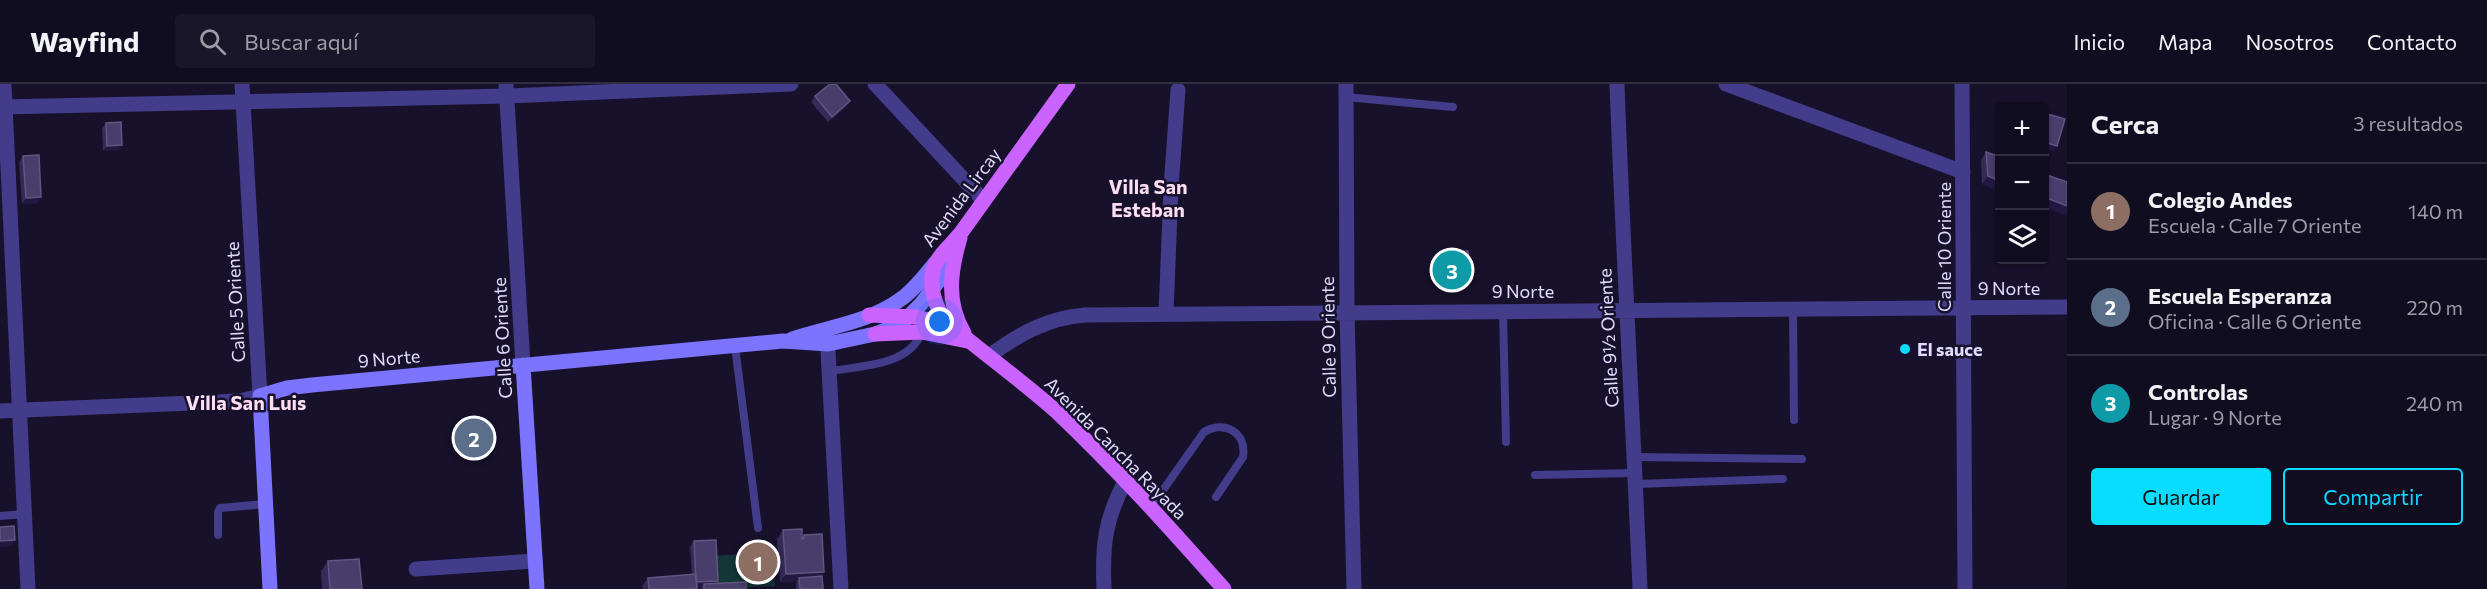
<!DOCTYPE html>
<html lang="es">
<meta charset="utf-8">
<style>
body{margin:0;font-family:Commissioner,sans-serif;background:#1a162a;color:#f1f3f6}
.controls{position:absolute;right:18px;top:18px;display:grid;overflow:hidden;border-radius:6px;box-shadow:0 2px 4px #0004}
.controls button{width:54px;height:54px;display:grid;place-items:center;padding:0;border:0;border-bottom:2px solid #302d3f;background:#110d21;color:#f1f3f6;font:30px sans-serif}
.you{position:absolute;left:940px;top:238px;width:21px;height:21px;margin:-15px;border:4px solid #fff;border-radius:50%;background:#1a73e8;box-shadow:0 0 0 9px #1a73e833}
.badge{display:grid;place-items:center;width:39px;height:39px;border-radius:50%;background:#08ddff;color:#fff;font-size:20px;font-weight:700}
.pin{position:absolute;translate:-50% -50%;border:3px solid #fff;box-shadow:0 2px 6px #0006}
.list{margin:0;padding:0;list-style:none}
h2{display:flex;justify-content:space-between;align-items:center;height:78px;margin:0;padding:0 24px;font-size:26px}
h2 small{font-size:20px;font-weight:400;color:#9c9ca5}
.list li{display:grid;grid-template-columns:39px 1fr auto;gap:18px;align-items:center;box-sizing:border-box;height:96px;padding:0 24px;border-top:2px solid #302d3f}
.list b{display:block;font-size:22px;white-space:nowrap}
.list p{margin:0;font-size:20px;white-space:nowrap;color:#9c9ca5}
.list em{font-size:20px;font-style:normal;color:#9c9ca5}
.actions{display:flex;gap:12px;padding:18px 24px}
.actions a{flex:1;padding:14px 0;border:2px solid #08ddff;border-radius:6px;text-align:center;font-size:21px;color:#08ddff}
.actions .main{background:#08ddff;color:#111}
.icon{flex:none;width:33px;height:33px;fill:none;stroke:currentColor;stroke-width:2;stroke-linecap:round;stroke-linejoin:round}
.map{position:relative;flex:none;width:2067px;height:505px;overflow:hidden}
header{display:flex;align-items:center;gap:36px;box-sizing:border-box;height:84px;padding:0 30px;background:#110d21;border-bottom:2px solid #302d3f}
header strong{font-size:28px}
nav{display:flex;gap:33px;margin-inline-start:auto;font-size:21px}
.search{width:420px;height:54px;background:#1a162a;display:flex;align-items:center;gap:15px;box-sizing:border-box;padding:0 21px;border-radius:6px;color:#9c9ca5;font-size:22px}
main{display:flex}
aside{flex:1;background:#110d21}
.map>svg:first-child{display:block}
.green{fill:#143636}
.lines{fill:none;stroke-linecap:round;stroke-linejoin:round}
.service{stroke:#423c8b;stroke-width:8}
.minor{stroke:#423c8b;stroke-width:15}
.tertiary{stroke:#423c8b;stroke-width:15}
.secondary{stroke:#7c73ff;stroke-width:15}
.primary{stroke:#ca63ff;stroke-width:15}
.wall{fill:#362a59}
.shaded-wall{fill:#221840}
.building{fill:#483d6b;stroke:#605682;stroke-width:1.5}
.poi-dot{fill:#08ddff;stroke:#17112c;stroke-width:2}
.labels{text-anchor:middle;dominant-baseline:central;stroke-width:5;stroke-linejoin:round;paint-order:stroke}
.street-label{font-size:18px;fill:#e1dcff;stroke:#17112c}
.poi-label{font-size:18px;font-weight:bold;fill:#e1dcff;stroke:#17112c;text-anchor:start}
.neighbourhood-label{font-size:20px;font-weight:bold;fill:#ffdef2;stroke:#17112c}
</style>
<header>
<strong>Wayfind</strong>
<div class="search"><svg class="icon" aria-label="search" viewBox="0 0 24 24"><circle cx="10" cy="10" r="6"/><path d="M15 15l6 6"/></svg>Buscar aquí</div>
<nav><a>Inicio</a><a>Mapa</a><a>Nosotros</a><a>Contacto</a></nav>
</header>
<main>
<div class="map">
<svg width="2067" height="505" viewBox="0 0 2067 505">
<rect width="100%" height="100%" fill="#17112c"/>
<path class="green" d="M772 468 775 502 715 505 713 472Z"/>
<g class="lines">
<path class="service" d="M1346 13 1453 23
M1793 225 1794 336
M1503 227 1506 358
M735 262 758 444
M830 287C861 282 909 282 922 248
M1635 373 1802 375
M1535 391 1635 389
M1636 400 1783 395
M1151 423 1204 348C1224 336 1247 348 1243 373L1216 413
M0 432 25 430
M218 451V428L220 424 266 420"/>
<path class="minor" d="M4 0 28 505
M875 0 984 117
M1346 0 1347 229 1354 505
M1617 0C1623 168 1633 337 1640 505
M1726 0 1963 88
M1962 0 1965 505
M0 23 507 12 791 0
M1166 230 1171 104 1178 6
M827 249 841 505
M989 272C1019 250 1047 234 1085 231L2067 223
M0 327 240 317 260 312
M416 485 535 477
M1104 505C1102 462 1105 434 1126 396"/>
<path class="tertiary" d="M242 0 260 312
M506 0 523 281"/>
<path class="secondary" d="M792 255C828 243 870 238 901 215 915 205 925 191 936 178
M523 281 537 505
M270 505 260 312 287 304 312 301 783 257 828 260 875 250 901 240 921 220 953 178"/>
<path class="primary" d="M1068 0C1033 49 998 98 963 146 954 159 937 171 933 186 929 204 935 219 943 235 980 267 1020 295 1057 328 1116 384 1170 444 1224 505
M960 154C950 188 946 218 964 249
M869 231 917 233 952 243
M875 250 922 248 967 257"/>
</g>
<path class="wall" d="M815 12 846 23 828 38 811 18Z
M106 39 122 61 118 67H103L102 44Z
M1986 68 2000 107 1982 100 1981 76Z
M23 72 41 113 37 119 22 120 19 78Z
M1441 169 1470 192 1467 197 1440 200 1437 175Z
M783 446 802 454 804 451 821 493 823 505H796V500L797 497 780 498 777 455Z
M694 457 718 497 716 500 746 505H700L702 503 697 504V505H643L642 502 648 494 692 491 690 463Z
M328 477 362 505H322L321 487Z"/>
<path class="shaded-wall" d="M850 17 846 23 828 38 832 33Z
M2044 58 2057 62 2053 68 2044 65Z
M122 61 118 67H103L107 62Z
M1988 92 2000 97V107L1982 100Z
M41 113 37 119 22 120 26 114Z
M2044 113 2067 122V132L2044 124Z
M1470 192 1467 197 1440 200 1443 194Z
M15 456 11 462 0 463V457Z
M824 488 818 496 799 494 797 497 780 498 786 490Z
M718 497 714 503 704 500 702 503 693 504 696 498Z"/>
<path class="building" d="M830 0H836L850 17 832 33 815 12Z
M2044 29 2065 35 2057 62 2044 58Z
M121 38 122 61 107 62 106 39Z
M1986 68 2000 73V97L1988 92Z
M39 71 41 113 26 114 23 72Z
M2044 90 2067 98V122L2044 113Z
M1468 167 1470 192 1443 194 1441 169Z
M14 442 15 456 0 457V443Z
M802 445V455L804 454V451L822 450 824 488 786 490 783 446Z
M716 456 718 497 696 498 694 457Z
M359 475 362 505H330L328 477Z
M696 490 697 505H649L648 494Z
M822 492 823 505H800L799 494Z
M746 498V505H704V500Z"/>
<circle class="poi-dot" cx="1905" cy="265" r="6"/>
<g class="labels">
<g class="street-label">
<text transform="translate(961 113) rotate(-53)">Avenida Lircay</text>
<text transform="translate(1944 163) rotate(-90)">Calle 10 Oriente</text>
<text x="2009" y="204">9 Norte</text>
<text x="1523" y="207">9 Norte</text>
<text transform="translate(235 218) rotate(-93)">Calle 5 Oriente</text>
<text transform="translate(1328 253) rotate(-91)">Calle 9 Oriente</text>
<text transform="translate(502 254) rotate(-93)">Calle 6 Oriente</text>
<text transform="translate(1608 254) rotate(-93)">Calle 9½ Oriente</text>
<text transform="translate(389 274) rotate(-5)">9 Norte</text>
<text transform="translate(1116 364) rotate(45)">Avenida Cancha Rayada</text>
</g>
<g class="poi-label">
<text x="1917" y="265">El sauce</text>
</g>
<g class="neighbourhood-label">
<text x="1148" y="102">Villa San<tspan x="1148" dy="23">Esteban</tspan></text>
<text x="246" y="318">Villa San Luis</text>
</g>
</g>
</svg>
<div class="controls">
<button>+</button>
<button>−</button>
<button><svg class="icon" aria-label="layers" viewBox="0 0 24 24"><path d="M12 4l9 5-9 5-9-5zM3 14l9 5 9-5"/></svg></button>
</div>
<div class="you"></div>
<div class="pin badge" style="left:758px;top:478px;background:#8d6e63">1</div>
<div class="pin badge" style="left:474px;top:354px;background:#5c6f8a">2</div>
<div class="pin badge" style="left:1452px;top:186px;background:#0f9aa8">3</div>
</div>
<aside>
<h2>Cerca<small>3 resultados</small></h2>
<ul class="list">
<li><span class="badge" style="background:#8d6e63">1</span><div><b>Colegio Andes</b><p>Escuela · Calle 7 Oriente</p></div><em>140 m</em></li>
<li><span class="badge" style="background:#5c6f8a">2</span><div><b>Escuela Esperanza</b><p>Oficina · Calle 6 Oriente</p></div><em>220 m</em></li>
<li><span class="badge" style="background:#0f9aa8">3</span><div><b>Controlas</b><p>Lugar · 9 Norte</p></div><em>240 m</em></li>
</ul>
<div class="actions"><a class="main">Guardar</a><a>Compartir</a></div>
</aside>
</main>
